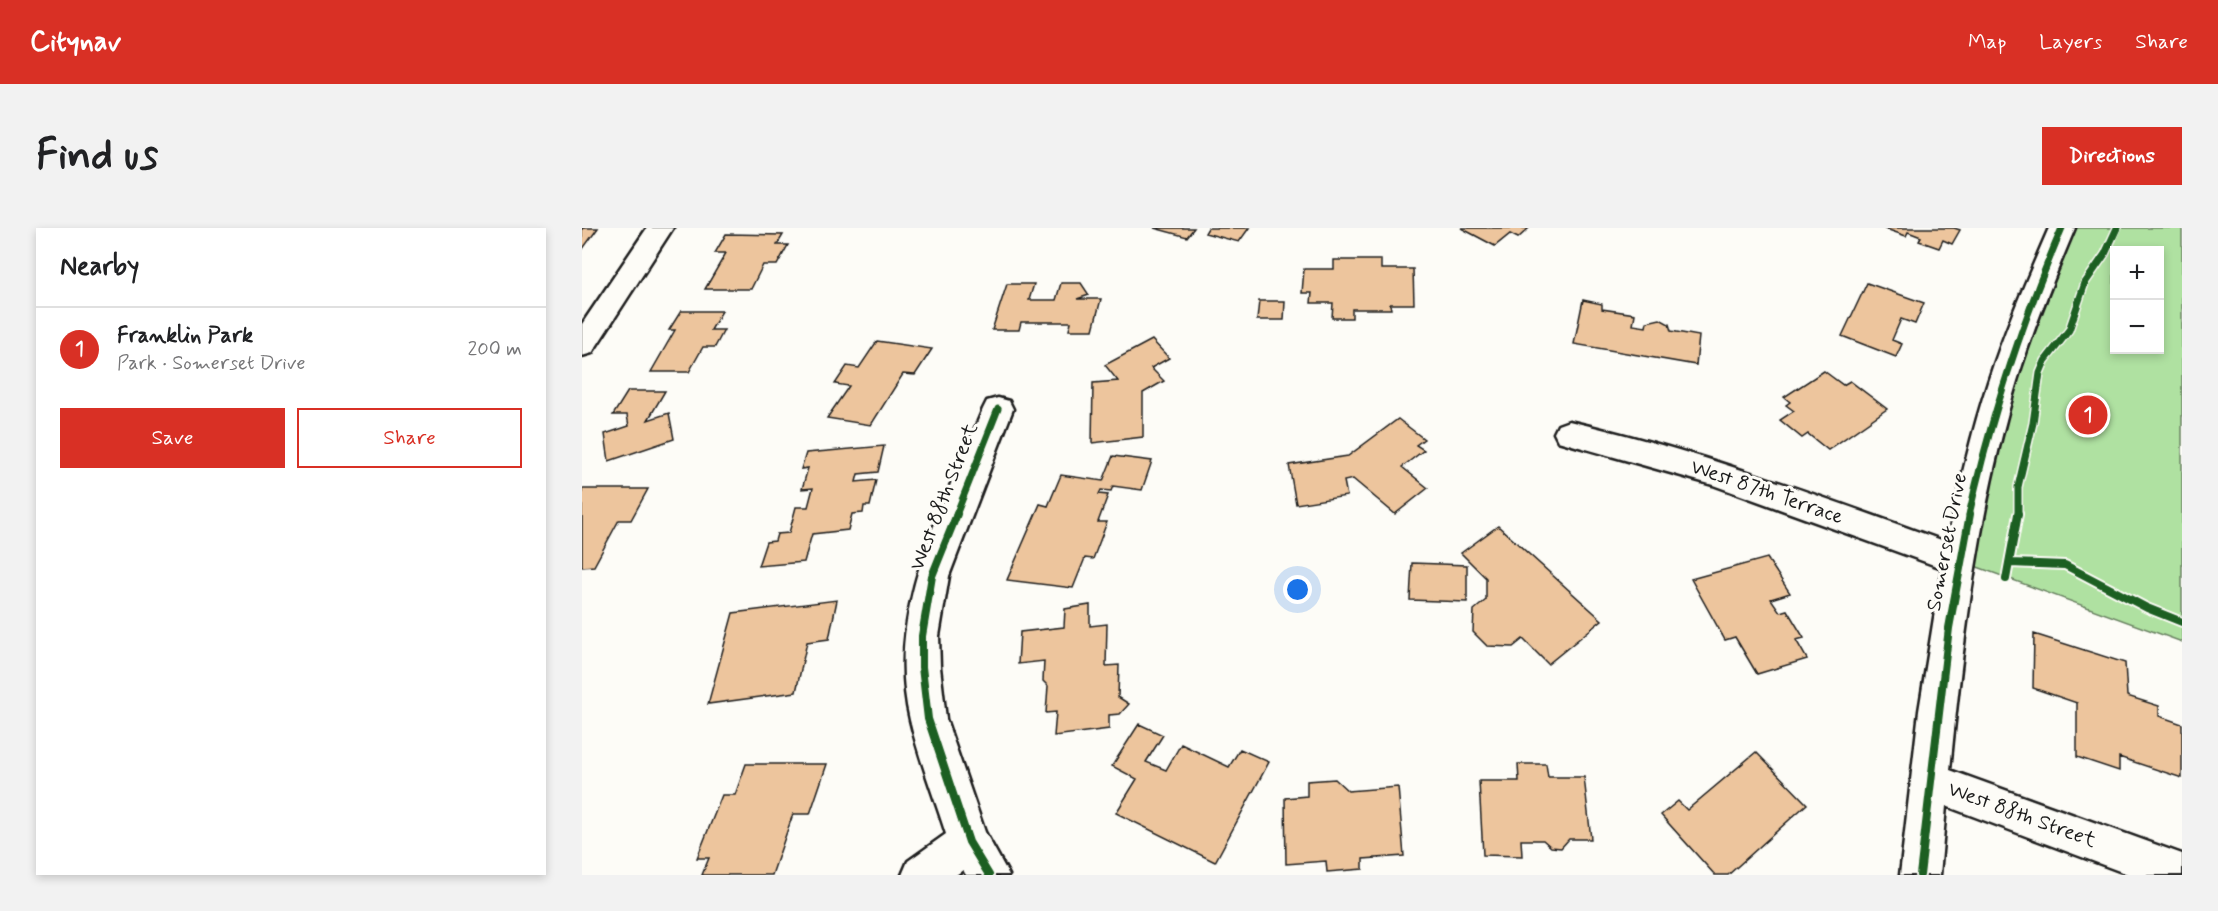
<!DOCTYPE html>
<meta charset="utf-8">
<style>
body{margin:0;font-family:Mynerve,sans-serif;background:#f2f2f2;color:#202124}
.controls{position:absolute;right:18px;top:18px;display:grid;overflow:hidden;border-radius:0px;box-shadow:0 3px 9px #0003}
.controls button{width:54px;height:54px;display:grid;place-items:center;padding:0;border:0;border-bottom:2px solid #e0e0e0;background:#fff;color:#202124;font:30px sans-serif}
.you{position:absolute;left:716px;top:362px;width:21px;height:21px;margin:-15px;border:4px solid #fff;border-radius:50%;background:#1a73e8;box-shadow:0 0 0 9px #1a73e833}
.badge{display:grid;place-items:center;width:39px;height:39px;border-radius:50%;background:#d93025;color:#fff;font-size:20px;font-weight:700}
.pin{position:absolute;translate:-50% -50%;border:3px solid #fff;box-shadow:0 2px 6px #0006}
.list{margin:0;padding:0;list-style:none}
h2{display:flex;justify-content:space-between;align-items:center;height:78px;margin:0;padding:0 24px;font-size:26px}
h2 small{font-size:20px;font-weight:400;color:#757577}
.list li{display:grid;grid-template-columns:39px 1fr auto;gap:18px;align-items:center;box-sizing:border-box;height:84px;padding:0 24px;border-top:2px solid #e0e0e0}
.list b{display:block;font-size:22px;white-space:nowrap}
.list p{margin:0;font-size:20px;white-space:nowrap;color:#757577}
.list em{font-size:20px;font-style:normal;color:#757577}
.actions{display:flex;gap:12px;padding:18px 24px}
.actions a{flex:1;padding:14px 0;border:2px solid #d93025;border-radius:0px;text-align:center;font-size:21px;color:#d93025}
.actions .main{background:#d93025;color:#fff}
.map{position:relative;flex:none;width:1600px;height:647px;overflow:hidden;border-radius:0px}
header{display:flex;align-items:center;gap:36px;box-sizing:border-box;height:84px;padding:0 30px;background:#d93025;color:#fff}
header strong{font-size:28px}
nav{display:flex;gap:33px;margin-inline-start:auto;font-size:21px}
.intro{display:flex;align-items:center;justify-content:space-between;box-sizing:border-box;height:144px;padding:0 36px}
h1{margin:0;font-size:42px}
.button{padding:15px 27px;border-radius:0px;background:#d93025;color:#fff;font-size:21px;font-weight:700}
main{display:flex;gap:36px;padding:0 36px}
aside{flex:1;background:#fff;border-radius:0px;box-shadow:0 3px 9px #0003}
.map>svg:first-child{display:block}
.green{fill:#afe1a1;stroke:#667e5e;stroke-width:1.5;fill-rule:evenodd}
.building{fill:#edc59d;stroke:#1c1c1c;stroke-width:1.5}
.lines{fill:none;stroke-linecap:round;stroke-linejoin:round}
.minor-casing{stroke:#1c1c1c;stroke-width:5}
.minor{fill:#fdfcf7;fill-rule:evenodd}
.cycleway-far1-casing{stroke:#fdfcf7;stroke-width:10}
.cycleway-casing{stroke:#fdfcf7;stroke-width:12}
.cycleway-far1{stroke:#1b5e20;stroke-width:7}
.cycleway{stroke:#1b5e20;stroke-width:8}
.labels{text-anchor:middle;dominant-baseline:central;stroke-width:6;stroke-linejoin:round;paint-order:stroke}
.street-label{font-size:21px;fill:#1c1c1c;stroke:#fdfcf7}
</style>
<header>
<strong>Citynav</strong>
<nav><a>Map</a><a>Layers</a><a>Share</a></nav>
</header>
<div class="intro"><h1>Find us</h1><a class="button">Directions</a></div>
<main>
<aside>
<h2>Nearby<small></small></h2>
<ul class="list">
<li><span class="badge">1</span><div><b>Franklin Park</b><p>Park · Somerset Drive</p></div><em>200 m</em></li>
</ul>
<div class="actions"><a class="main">Save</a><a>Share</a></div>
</aside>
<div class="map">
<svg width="1600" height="647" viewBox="0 0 1600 647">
<rect width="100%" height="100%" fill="#fdfcf7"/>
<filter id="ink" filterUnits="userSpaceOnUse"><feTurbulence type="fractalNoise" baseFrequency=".0167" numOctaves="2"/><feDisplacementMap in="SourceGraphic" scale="12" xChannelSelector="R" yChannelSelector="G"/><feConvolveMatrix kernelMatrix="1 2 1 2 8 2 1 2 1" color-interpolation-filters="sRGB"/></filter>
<g filter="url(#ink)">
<path class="green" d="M1480 0H1600V414L1379 333ZM1532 22H1578V122H1532Z"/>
<path class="building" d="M0 0H16L0 22Z
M572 0H612L605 9Z
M626 0H667L657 14 623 5Z
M879 0H947L936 10 928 6 913 18Z
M1301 0H1372L1378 2 1370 16 1361 12 1357 20 1337 13 1339 9 1326 4 1324 8Z
M144 6 201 7 195 17H206L195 37H181L169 61H123L144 25H133Z
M752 32H799V41H831L832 76H808L809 81H770V90H750L751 75H729L730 65H720L722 41H752Z
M479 55H499L507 67 495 71H519L511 102H487L489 94H439L437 102H410L425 56H452L447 72H474Z
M1285 55 1342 75 1333 96 1319 91 1310 112 1320 116 1314 129 1260 108Z
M1001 72 1020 76V81L1053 86 1051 97 1064 99 1065 94 1078 91 1087 96 1089 103 1117 108 1114 137 992 116Z
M677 73H703L702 92H675Z
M99 83H140L129 102H142L133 119H121L107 144H69L93 102H87Z
M570 112 587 130 569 140 582 153 561 165V209L510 215 511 155 536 153 523 137Z
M295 113 350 121 333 147 321 146 289 197 245 190 267 158 253 156 265 138 277 140Z
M1242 143 1261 157 1268 153 1305 181 1246 222 1226 206 1220 210 1198 192 1212 183 1204 177 1208 174 1202 169Z
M46 163H83L66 192 87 185 92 211 27 233 23 206 47 198 45 187H31Z
M816 191 842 211 834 217 842 222 820 239 846 260 813 286 771 251 762 253 765 268 714 276 707 237 766 228Z
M302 218 296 244 276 246 274 254 294 252 288 278H282L281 285 270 286 266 302 230 306 222 334 176 338 184 314 193 313 195 306 207 305 214 279H226L231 260 220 261 226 240 219 241 224 225Z
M531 228 570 233 560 262 531 258 529 263 519 262 517 266 526 267 516 294H525L511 331 503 330 491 360 425 352 458 276 466 278 479 247 521 253Z
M0 261H66L49 292H37L12 338 0 339Z
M916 298 1020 392 966 436 941 411 931 419 905 418 891 404 892 382 904 372V350L879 325Z
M1185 330 1208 365 1189 371 1198 384 1205 382 1222 410 1214 412 1225 431 1175 446 1153 409 1143 412 1109 351Z
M830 335 885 337V374L828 372Z
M255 372 247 411 225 414 214 464 126 476 151 385Z
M508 377V398L525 396 524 438 537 437 536 469 547 476 538 486 527 487V501L472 508 474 484 464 485 466 458 461 453 462 433 436 436 438 404 482 399 483 381Z
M1452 406 1543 435 1545 468 1577 478V488L1600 496V550L1537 529V543L1495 529V475L1451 460Z
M557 496 581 507 564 534 584 542 599 516 647 539 658 521 687 534 633 634 534 585 555 551 530 538Z
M1174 524 1225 576 1146 647H1133L1079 587 1096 573 1105 582Z
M164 536H245L228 586H211L190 647H120L127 630H115L140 567H153Z
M936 536H964L966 549H1002L1009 611H987L979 620 969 619 961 612H939L940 628 901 627 897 553H937Z
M753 551 766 563 816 559 822 628 781 631V641L745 644 744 633 704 636 703 570 725 568V553Z"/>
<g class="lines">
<g class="minor-casing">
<path id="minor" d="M65 0H91L10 125 0 128V96Z
M1467 0H1493C1472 50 1451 101 1435 153 1397 279 1381 411 1368 542L1600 626V647H1548L1364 578 1358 647H1318L1337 483 1360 340 1131 257 976 213 972 205 976 197 987 193C1117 223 1240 269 1365 314 1377 260 1389 206 1406 154 1423 101 1445 51 1467 0Z
M416 170 427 173 431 181 367 348 357 408 358 439 364 491 403 604 427 647H384L381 642 374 647H320L326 633 364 606C352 568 337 531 328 492 302 383 361 279 401 181L405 173Z"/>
</g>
<use href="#minor" class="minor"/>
<g class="cycleway-far1-casing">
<path id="cycleway-far1" d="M374 287 416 181
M1387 287C1409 187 1440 94 1480 0
M1436 287V259L1451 195 1458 145 1463 133 1487 102 1503 55 1523 26 1535 0"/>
</g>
<g class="cycleway-casing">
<path id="cycleway" d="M375 286 350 348 340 408V439L346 491 387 614 407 647
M1428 335 1483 337 1565 380 1600 394
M1424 351 1436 286
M1338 647 1367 400 1388 286"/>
</g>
<use href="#cycleway-far1" class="cycleway-far1"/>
<use href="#cycleway" class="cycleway"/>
</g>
</g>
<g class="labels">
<g class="street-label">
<text transform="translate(1185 264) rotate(19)">West 87th Terrace</text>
<text transform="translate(362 269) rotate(-69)">West 88th Street</text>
<text transform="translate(1365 314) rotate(-79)">Somerset Drive</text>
<text transform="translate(1440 587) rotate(20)">West 88th Street</text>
</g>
</g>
</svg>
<div class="controls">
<button>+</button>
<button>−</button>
</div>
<div class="you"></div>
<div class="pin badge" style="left:1506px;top:187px">1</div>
</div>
</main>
